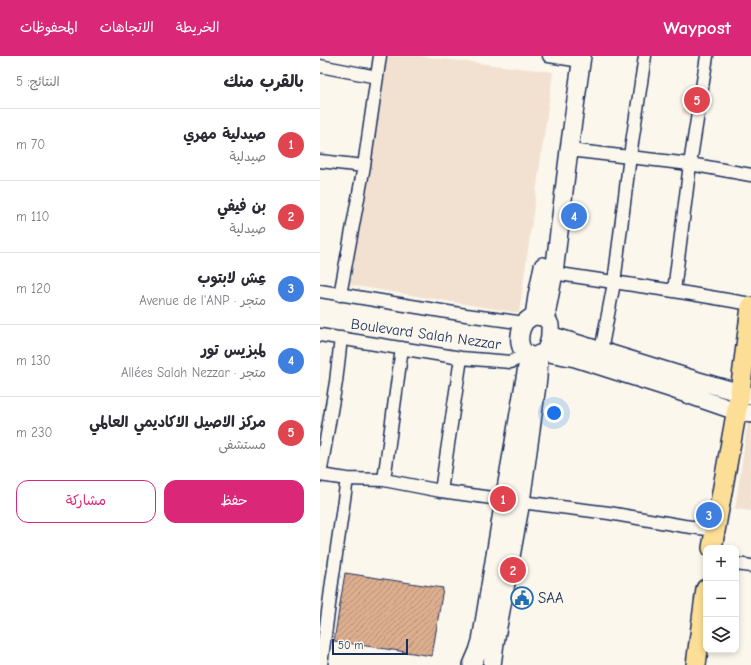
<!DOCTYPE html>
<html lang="ar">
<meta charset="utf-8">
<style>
body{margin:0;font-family:"Comic Neue","Playpen Sans Arabic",sans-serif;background:#f7f7f7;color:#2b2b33;direction:rtl}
.controls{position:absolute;right:12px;bottom:12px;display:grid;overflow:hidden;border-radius:8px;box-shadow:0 2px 6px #0003}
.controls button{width:36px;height:36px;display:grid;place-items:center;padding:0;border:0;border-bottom:1px solid #e1e1e2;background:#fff;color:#2b2b33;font:20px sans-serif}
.scale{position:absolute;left:12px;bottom:10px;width:76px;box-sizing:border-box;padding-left:4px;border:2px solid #1b2f5e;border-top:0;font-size:11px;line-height:14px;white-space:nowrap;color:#1b2f5e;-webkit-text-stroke:3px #fbf7ec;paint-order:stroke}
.you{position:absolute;left:234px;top:357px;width:14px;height:14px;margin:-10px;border:3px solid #fff;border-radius:50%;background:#1a73e8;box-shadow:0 0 0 6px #1a73e833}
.badge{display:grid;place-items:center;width:26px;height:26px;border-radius:50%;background:#db2777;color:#fff;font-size:13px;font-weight:700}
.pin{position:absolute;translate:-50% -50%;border:2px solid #fff;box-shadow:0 1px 4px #0006}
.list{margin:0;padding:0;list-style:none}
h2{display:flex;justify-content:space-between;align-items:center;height:52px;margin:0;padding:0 16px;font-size:17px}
h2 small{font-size:13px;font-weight:400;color:#7c7c81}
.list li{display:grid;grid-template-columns:26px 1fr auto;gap:12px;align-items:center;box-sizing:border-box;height:72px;padding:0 16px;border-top:1px solid #e1e1e2}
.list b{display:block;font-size:15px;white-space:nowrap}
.list p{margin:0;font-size:13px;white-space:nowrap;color:#7c7c81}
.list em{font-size:13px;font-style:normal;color:#7c7c81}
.actions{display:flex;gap:8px;padding:12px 16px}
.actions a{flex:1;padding:9px 0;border:1px solid #db2777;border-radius:12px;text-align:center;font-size:14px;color:#db2777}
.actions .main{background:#db2777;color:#fff}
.icon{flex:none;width:22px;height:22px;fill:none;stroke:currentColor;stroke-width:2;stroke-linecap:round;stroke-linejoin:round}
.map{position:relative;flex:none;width:431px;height:609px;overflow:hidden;direction:ltr}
header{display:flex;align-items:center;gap:24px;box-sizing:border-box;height:56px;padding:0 20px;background:#db2777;color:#fff}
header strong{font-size:19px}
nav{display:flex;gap:22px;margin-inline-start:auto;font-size:14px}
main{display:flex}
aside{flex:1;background:#fff}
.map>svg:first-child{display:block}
.built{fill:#f2e1d0}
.building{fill:url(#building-hatch);stroke:#1b2f5e}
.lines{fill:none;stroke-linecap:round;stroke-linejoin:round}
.street-casing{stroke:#1b2f5e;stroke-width:15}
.secondary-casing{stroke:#1b2f5e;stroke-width:20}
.primary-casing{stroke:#1b2f5e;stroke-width:22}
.street{stroke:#fbf7ec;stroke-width:12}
.secondary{stroke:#fbf7ec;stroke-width:17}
.primary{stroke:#fcde96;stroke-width:19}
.labels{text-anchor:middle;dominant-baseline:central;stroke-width:3;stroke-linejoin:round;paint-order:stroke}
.street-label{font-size:15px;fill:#1b2f5e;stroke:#fbf7ec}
.poi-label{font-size:15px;fill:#1b2f5e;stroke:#fbf7ec;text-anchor:start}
</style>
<header>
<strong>Waypost</strong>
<nav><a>الخريطة</a><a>الاتجاهات</a><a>المحفوظات</a></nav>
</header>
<main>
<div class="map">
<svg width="431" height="609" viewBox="0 0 431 609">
<defs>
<pattern id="building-hatch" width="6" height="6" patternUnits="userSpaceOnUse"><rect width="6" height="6" fill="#ddae8e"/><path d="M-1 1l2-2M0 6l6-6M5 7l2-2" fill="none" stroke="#b28e77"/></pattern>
</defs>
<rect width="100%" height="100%" fill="#fbf7ec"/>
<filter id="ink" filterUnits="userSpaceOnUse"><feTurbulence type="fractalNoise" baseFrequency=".025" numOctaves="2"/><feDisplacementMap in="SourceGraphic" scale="8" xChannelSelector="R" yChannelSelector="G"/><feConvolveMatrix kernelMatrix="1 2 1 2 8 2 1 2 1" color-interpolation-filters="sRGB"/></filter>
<g filter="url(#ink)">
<path class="built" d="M66 0H99L233 16 199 257 30 229Z
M365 37 378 40 371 59 362 57Z
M428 365 431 366V455L415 453Z"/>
<path class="building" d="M25 517 123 532 112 600 14 585Z"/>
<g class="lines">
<g class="street-casing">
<path id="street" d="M229 0 261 5
M0 10 57 21
M249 94 370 108 431 119
M0 105 44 110
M226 216 354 235 431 248
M0 235 146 259 205 267
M354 235 370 108 387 0
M20 239 44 110 60 0
M0 279 141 302 191 306 199 302 205 297
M281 295 294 227 310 100 325 0
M0 419 27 423 64 424 121 435 201 446 289 457 364 470 395 474
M0 419 16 326 21 282
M64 424 82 292
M121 435 141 302
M416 508 431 510
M1 609 12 526 27 423"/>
</g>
<g class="secondary-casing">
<path id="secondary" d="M213 260C218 260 227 261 229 267 231 269 230 273 230 276 230 286 226 302 212 300 196 297 198 276 205 266 207 264 210 262 213 260Z
M214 260 217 240 223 210
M227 264V254L234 217 249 94 262 0
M230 279 379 325 431 340
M224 296 255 302 349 332 416 355 431 358
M152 609 158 595 161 585 184 444 209 299
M172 609 175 587 201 446 218 322 219 298"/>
</g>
<g class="primary-casing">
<path id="primary" d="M392 492 420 336 431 251
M376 609 386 533"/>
</g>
<use href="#street" class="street"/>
<use href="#secondary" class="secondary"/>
<use href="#primary" class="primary"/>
</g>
</g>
<defs>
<g id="civic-ring" transform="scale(1.15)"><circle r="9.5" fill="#fbf7ec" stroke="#1f6fb2" stroke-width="1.5"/><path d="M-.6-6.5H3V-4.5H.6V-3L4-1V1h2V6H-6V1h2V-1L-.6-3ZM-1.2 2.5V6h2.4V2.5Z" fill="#1f6fb2"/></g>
</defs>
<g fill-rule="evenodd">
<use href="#civic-ring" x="202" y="542"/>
</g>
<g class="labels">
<g class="street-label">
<text transform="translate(106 278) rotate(8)">Boulevard Salah Nezzar</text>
</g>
<g class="poi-label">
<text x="218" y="542">SAA</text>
</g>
</g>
</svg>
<div class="controls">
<button>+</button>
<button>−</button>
<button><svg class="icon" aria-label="layers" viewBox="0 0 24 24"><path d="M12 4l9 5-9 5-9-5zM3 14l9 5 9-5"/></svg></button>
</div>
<div class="scale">50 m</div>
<div class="you"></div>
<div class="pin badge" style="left:183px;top:443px;background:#e0444e">1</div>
<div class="pin badge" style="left:193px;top:514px;background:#e0444e">2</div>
<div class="pin badge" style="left:389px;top:459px;background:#3f7fe0">3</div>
<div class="pin badge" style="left:254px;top:160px;background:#3f7fe0">4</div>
<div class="pin badge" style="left:377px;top:44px;background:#e0444e">5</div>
</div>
<aside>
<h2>بالقرب منك<small>النتائج: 5</small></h2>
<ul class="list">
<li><span class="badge" style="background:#e0444e">1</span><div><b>صيدلية مهري</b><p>صيدلية</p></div><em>70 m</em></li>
<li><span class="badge" style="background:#e0444e">2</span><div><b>بن فيفي</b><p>صيدلية</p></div><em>110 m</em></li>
<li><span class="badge" style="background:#3f7fe0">3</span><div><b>عِش لابتوب</b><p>متجر · Avenue de l'ANP</p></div><em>120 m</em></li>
<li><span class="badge" style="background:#3f7fe0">4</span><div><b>لمبزيس تور</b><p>متجر · Allées Salah Nezzar</p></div><em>130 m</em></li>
<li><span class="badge" style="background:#e0444e">5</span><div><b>مركز الاصيل الاكاديمي العالمي</b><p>مستشفى</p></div><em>230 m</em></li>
</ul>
<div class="actions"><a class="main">حفظ</a><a>مشاركة</a></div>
</aside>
</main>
